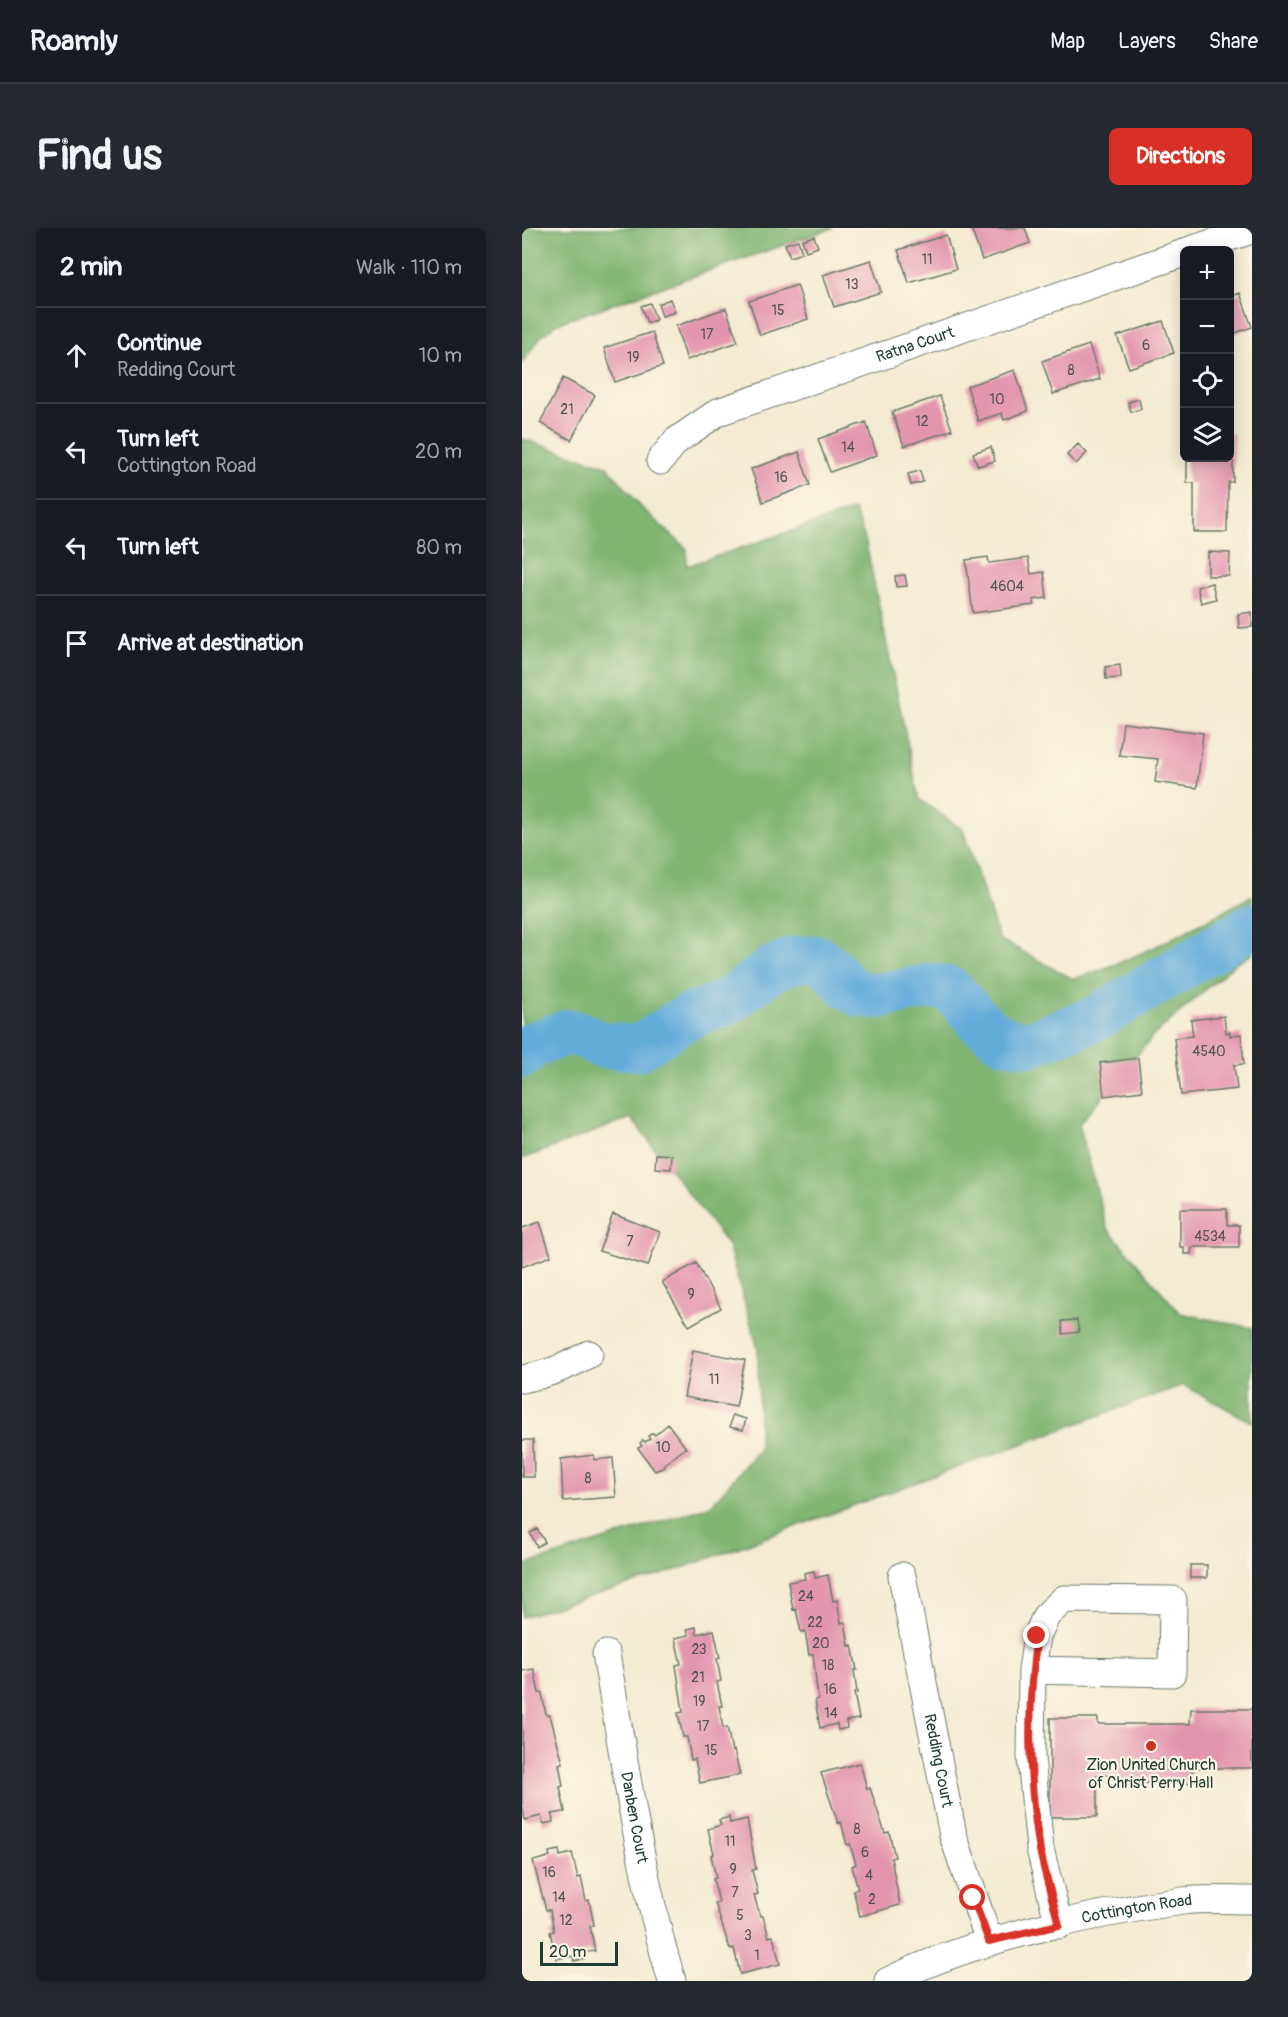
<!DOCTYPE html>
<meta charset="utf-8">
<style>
body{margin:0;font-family:Pangolin,sans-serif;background:#242831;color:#f1f3f6}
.controls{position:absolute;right:18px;top:18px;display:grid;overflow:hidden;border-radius:9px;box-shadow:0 3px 15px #0003}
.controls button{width:54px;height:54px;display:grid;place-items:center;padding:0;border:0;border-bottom:2px solid #363941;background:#171b24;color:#f1f3f6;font:30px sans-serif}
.scale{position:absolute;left:18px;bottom:15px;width:78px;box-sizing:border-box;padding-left:6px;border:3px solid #1f3d34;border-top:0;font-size:16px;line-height:21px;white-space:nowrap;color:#1f3d34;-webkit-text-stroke:4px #fcf5e5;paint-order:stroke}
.stop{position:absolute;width:18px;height:18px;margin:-14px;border:4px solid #d93025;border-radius:50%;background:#fff}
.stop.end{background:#d93025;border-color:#fff;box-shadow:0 2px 6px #0008}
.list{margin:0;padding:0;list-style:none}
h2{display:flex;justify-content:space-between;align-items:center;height:78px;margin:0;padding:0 24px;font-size:26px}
h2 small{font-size:20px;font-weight:400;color:#9ea1a6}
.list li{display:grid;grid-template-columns:39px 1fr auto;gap:18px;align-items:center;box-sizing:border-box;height:96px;padding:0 24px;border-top:2px solid #363941}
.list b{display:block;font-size:22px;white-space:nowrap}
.list p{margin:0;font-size:20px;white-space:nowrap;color:#9ea1a6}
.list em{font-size:20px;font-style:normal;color:#9ea1a6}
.icon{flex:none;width:33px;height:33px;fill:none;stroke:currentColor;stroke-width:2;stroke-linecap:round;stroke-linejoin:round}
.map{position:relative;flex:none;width:730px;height:1753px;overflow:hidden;border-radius:9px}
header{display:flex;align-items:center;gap:36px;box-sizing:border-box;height:84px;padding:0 30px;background:#171b24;border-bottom:2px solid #363941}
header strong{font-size:28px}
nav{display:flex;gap:33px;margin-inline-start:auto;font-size:21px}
.intro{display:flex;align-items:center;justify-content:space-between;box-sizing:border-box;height:144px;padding:0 36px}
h1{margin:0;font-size:42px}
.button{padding:15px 27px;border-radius:9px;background:#d93025;color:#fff;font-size:21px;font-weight:700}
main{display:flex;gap:36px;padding:0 36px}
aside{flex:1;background:#171b24;border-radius:9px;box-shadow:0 3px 15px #0003}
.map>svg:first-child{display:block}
.forest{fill:#80b572;stroke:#507953;stroke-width:1.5}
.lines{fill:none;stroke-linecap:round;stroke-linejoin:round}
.river{stroke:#62acda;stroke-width:46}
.building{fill:#e395ae}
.minor-casing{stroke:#6a7a6b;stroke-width:29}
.minor{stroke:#fff;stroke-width:27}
.route{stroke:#d93025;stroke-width:8}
.poi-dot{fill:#c8321e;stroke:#fcf5e5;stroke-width:2}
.labels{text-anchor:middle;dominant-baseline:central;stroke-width:4.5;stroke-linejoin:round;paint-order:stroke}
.number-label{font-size:14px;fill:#505352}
.street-label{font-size:16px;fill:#1f3d34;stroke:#fcf5e5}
.poi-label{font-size:16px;fill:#1f3d34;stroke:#fcf5e5}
</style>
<header>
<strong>Roamly</strong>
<nav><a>Map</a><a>Layers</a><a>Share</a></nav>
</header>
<div class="intro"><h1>Find us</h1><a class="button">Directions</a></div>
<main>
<aside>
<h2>2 min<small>Walk · 110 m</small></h2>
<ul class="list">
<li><svg class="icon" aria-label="ahead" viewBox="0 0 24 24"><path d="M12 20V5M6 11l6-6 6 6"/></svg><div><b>Continue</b><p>Redding Court</p></div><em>10 m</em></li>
<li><svg class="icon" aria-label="left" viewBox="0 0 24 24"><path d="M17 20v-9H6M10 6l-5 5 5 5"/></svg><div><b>Turn left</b><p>Cottington Road</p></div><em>20 m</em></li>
<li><svg class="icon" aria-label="left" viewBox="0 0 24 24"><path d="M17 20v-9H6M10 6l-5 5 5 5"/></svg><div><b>Turn left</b></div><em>80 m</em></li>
<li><svg class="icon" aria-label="arrive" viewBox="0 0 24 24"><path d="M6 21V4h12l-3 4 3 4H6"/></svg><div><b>Arrive at destination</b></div></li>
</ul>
</aside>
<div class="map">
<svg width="730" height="1753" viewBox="0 0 730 1753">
<rect width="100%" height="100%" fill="#fcf5e5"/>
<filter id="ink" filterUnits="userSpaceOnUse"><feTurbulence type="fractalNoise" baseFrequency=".0167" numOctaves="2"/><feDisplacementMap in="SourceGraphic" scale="12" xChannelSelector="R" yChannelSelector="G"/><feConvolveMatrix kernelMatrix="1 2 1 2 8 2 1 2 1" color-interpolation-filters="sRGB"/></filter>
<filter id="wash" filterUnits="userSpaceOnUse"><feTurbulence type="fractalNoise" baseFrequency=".008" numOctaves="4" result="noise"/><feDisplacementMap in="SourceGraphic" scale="24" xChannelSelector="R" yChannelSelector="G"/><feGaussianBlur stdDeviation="1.35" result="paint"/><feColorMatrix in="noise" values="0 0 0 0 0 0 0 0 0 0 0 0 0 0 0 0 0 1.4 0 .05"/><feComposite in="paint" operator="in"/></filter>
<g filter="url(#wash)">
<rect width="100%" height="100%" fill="#f4ebd2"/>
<path class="forest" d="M0 0H311L36 95 19 108 0 135Z
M0 211 85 238 120 280 165 321V338L332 282 343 311 397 571 441 602 477 711 551 751C615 732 671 700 730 668V727L715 734 631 808 557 896 585 1000 658 1085 730 1100V1194L661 1157 152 1343 0 1389V1338L188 1278 237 1221 236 1121 206 1017 109 890 0 931Z"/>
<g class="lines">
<path class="river" d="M0 827 12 816 46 804 60 807 79 817 117 820 163 790 207 773 247 743 270 732 295 730 307 738 323 756 337 766 356 768 410 758 429 762 458 794 472 805 482 812 507 816 573 791 730 698"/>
</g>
<g id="blocks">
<path class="building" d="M449 0H503L508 15 460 32Z
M424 7 434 41 387 55 376 22Z
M292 8 296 19 284 23 280 12Z
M276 12 280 25 268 29 263 16Z
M349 32 359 64 312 79 301 47Z
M275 57 286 91 238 107 227 73Z
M718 65 730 99 708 107V69Z
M148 71 153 84 140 88 136 76Z
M128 75 134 92 125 95 119 78Z
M204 80 216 114 165 132 154 98Z
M641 93 652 125 607 140 595 108Z
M130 104 141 138 93 154 82 120Z
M567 117 578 151 531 166 520 133Z
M493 142 506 183 482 192 480 185 456 193 445 158Z
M41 150 73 167 49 212 18 195Z
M418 168 430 202 382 218 370 184Z
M617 171 619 181 609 184 606 174Z
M344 194 355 227 308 244 296 211Z
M708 206H711V254H706L705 304H672V255H665V230H708Z
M556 216 565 225 554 236 545 227Z
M469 219 473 233 456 238 451 225Z
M277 224 288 257 241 274 229 241Z
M398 243 401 254 389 257 386 246Z
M686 324 708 325 707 348H686Z
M466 329 467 335 506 330 509 346 522 344 525 370 511 372 512 377 451 385 444 332Z
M383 347 385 358 374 359 373 348Z
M690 355 694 371 679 375 675 359Z
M730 384V399L717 400 716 386Z
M598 437 599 450 584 451 583 439Z
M601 495 681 505 675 560 633 554 636 531 597 527Z
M702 788 704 805 708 804V808L719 806 722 836 712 837 715 861 659 867 652 810 671 808 669 792Z
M616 830 620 863 582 868 578 835Z
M134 926 150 927 149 941 133 940Z
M658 981H705V997H717V1019H670L669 1026H662V1019H658Z
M91 986 138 1004 126 1038 77 1023Z
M18 994 29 1028 0 1039V1000Z
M174 1035 199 1080 167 1098 140 1054Z
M555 1092 557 1104 541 1106 540 1093Z
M171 1122 223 1132 214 1179 162 1169Z
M210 1187 224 1191 221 1202 208 1199Z
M146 1196 164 1220 141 1237 143 1239 133 1243 116 1220 120 1218 118 1215 121 1212 123 1214 128 1211 126 1208 131 1205 133 1207Z
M0 1212H11L12 1249H0Z
M72 1227V1232L91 1230 94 1269 41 1273 39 1231Z
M15 1301 23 1314 15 1319 8 1305Z
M668 1337H685V1350H668Z
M292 1343 293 1350 306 1347 311 1373 315 1372 319 1395 323 1394 327 1418 330 1417 335 1442H332L335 1465H332L337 1491 324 1493 325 1500 316 1502 315 1496 298 1500 293 1472 296 1471 291 1426 287 1427 283 1403 279 1404 274 1381 271 1382 266 1354 283 1351 282 1345Z
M174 1399 175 1406 192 1402 198 1430 195 1431 199 1453 195 1454 200 1478H197L201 1500 205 1499 210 1523 212 1522 218 1547 178 1555 173 1531 169 1532 165 1509H161L156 1485 161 1484 154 1437 159 1436 153 1410 167 1407 165 1401Z
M12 1441 17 1465H20L24 1487H28L41 1535 37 1536 41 1558 38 1559 43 1584 30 1586 31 1594 21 1596 19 1588 3 1592 0 1575V1443Z
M669 1481H730V1540H670L669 1555H599V1547H575V1589H528V1490H576V1496H668Z
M338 1535 345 1561 348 1560 363 1605 367 1604 373 1629 369 1630 378 1677 338 1688 331 1662 336 1661 330 1638 334 1636 328 1616 325 1617 319 1594 316 1595 299 1545Z
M207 1589 208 1595 225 1591 234 1641 230 1642 236 1666 232 1667 238 1688H241L247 1709 251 1708 258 1736 218 1746 212 1720 208 1721 193 1675 197 1674 191 1651 194 1650 189 1627 192 1626 186 1601 199 1597 197 1592Z
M37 1622 38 1628 50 1625 56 1650 59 1649 64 1673 67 1672 72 1697 68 1698 73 1723 61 1725 62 1731 52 1733 51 1728 34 1731 28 1704 32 1703 28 1682H24L11 1633 28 1629 27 1624Z"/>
</g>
</g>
<g filter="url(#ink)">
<use href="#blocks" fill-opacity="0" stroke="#6a7a6b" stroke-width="1.5"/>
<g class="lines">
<g class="minor-casing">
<g id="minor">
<path d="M668 22 730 2"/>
<path id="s1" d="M138 233 154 213 196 184 662 25"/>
<path d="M0 1151C25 1147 45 1139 67 1126"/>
<path id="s2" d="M380 1348 431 1607 467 1713"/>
<path id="s3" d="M84 1426C103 1535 118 1647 150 1753"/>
<path d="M510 1442 650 1445 651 1372 542 1371 524 1388 515 1408 510 1442 509 1530 518 1621 537 1697"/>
<path id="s4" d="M366 1753C454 1711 564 1686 661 1673 683 1670 708 1672 730 1672"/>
</g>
</g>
<use href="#minor" class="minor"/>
</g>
</g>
<g class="lines" filter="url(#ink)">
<path class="route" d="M451 1670 467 1713 537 1697C531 1672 523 1647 518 1622 506 1553 505 1477 515 1408"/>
</g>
<circle class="poi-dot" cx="629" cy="1518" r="6"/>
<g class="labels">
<g class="number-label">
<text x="405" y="31">11</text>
<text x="330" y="56">13</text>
<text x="256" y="82">15</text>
<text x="185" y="106">17</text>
<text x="624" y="117">6</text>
<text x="111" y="129">19</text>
<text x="549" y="142">8</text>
<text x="475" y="171">10</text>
<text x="45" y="181">21</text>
<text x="400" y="193">12</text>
<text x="326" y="219">14</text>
<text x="259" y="249">16</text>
<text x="485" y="358">4604</text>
<text x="687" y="823">4540</text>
<text x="688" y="1008">4534</text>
<text x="108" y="1013">7</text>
<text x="169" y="1066">9</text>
<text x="192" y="1151">11</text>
<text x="141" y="1219">10</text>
<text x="66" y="1250">8</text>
<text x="284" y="1368">24</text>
<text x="293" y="1394">22</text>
<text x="299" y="1415">20</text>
<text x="177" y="1421">23</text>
<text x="306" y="1437">18</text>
<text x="176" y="1449">21</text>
<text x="308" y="1461">16</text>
<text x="177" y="1473">19</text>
<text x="309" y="1485">14</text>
<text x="181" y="1498">17</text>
<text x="189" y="1522">15</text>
<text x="335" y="1601">8</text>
<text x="208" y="1613">11</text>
<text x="343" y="1624">6</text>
<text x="211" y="1641">9</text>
<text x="27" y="1644">16</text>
<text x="347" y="1647">4</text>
<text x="213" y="1664">7</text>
<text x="37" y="1669">14</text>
<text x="350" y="1671">2</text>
<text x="218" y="1687">5</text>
<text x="44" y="1692">12</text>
<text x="226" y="1707">3</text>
<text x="235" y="1727">1</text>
</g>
<g class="street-label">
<text stroke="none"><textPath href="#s1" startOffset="285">Ratna Court</textPath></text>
<text stroke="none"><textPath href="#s2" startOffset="188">Redding Court</textPath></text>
<text stroke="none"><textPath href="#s3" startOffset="166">Danben Court</textPath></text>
<text stroke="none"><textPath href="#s4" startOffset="260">Cottington Road</textPath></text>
</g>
<g class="poi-label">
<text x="629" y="1537">Zion United Church<tspan x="629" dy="18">of Christ Perry Hall</tspan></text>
</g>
</g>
</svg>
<div class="controls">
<button>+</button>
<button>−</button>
<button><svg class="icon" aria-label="locate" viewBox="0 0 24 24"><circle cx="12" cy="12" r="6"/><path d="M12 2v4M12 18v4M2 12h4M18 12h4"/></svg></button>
<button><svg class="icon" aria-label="layers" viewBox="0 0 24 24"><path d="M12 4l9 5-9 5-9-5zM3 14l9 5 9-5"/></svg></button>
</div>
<div class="scale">20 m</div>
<div class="stop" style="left:451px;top:1670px"></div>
<div class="stop end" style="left:515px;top:1408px"></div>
</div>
</main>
